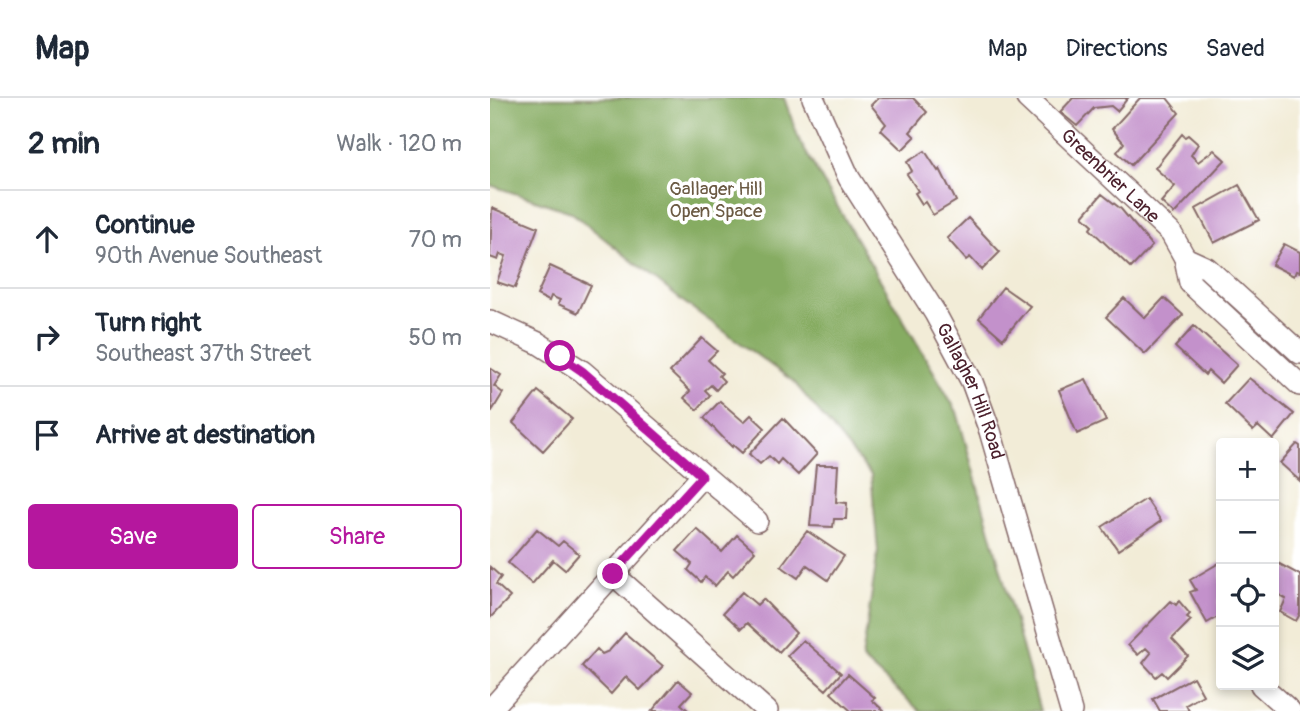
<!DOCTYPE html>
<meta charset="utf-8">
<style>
body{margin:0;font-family:Pangolin,sans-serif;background:#f2f2f3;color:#1f2937}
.controls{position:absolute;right:21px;bottom:21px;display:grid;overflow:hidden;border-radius:7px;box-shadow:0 4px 10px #0003}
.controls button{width:63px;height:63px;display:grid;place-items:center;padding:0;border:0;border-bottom:2px solid #e0e1e3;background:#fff;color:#1f2937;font:35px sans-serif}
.stop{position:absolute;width:21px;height:21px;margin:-16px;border:5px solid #b5179e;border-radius:50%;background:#fff}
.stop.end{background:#b5179e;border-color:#fff;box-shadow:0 2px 7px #0008}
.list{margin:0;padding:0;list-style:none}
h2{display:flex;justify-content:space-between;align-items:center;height:91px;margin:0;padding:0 28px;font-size:30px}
h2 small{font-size:23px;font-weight:400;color:#747a83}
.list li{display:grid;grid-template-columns:46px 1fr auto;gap:21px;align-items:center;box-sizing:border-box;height:98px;padding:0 28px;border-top:2px solid #e0e1e3}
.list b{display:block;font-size:26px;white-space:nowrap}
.list p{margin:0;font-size:23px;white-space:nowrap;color:#747a83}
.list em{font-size:23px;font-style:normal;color:#747a83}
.actions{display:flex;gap:14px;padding:21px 28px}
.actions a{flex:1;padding:16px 0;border:2px solid #b5179e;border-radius:7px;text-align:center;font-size:24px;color:#b5179e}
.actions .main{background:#b5179e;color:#fff}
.icon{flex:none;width:38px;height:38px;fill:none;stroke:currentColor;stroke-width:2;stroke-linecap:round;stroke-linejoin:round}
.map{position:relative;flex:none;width:810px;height:613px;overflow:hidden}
header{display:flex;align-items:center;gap:42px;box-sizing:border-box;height:98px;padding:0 35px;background:#fff;border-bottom:2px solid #e0e1e3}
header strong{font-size:33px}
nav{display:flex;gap:38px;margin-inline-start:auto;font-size:24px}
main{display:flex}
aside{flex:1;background:#fff}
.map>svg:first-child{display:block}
.forest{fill:#86ac62;stroke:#686646;stroke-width:2}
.building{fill:#c391cb}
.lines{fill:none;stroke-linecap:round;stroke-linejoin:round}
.minor-casing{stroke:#856767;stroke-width:24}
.minor{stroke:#fff;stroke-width:21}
.route{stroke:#b5179e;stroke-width:9}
.labels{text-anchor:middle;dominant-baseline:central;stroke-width:7;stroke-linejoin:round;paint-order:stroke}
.street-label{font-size:19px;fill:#4a1f2b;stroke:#fff}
.park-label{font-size:19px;fill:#6b5a43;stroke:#fff}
</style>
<header>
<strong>Map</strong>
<nav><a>Map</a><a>Directions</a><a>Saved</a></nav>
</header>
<main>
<aside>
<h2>2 min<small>Walk · 120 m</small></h2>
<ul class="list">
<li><svg class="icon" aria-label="ahead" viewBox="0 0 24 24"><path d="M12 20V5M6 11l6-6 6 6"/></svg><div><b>Continue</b><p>90th Avenue Southeast</p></div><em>70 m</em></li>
<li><svg class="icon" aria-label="right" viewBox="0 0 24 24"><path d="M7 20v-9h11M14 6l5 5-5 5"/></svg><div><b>Turn right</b><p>Southeast 37th Street</p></div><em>50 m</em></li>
<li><svg class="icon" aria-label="arrive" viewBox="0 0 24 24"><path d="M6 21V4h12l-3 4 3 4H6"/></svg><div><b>Arrive at destination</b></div></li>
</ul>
<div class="actions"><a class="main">Save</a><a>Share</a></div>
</aside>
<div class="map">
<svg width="810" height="613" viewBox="0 0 810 613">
<rect width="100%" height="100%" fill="#fff"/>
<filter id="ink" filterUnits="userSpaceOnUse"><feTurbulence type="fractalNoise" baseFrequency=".0143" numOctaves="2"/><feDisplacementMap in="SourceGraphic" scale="14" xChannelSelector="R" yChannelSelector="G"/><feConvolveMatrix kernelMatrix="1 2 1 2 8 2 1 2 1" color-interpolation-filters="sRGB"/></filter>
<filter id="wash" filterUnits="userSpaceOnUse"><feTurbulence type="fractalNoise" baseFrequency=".00686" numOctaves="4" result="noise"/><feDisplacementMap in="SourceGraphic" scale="28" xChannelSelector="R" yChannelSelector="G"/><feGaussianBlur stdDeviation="1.57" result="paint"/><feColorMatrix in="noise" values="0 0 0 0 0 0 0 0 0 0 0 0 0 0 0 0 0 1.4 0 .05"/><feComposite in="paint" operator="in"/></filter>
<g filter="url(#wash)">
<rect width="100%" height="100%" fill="#f2ecd7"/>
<path class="forest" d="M0 0H294L310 44 467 314 550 613H430L372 561 388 453 381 377 304 284 191 202 81 114 0 87Z"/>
<g id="blocks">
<path class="building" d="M388 0H423L437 14 420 34 425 39 412 52 391 32 396 26 381 7Z
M583 0H638L627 13 621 8 604 10 587 28 570 14Z
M650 0H677L689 15 641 67 627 54 634 45 622 31Z
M692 36 695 39 698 37 708 46 701 57 708 64 724 52 735 62 684 116 671 104 685 88 665 70Z
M435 53 448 73 450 71 466 103 443 117 435 104 432 106 425 95 428 93 417 76 422 73 417 64Z
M749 87 769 122 724 145 706 111Z
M612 96 631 111 662 148 641 170 600 131 603 127 593 118Z
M2 110 48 129 25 190 7 184 16 158 10 156 8 162 0 159Z
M478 120 510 154 492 172 480 159 476 162 457 140Z
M794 146 810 154V174L806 173 804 178 782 167Z
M60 168 101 187 88 215 68 206 70 202 61 198 59 203 47 197Z
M513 189 540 208 513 241 489 220Z
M634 200 655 220 674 200 693 217 655 256 616 219Z
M704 228 747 267 731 285 718 273 715 277 685 249Z
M212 240 227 253 218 262 232 275 229 278 234 283 226 292 221 287 215 292 220 297 207 312 194 300 200 293 180 274Z
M0 270 11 277 4 288 13 295 2 313Z
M759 280 804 316 783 342 768 328 763 333 735 306Z
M596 281 616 323 587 336 569 292Z
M48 293 82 321 53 353 23 325Z
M230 303 254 324 261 317 275 330 252 355 243 347 242 349 214 320Z
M293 320 327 356 308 377 291 361 287 366 279 358 270 366 259 356Z
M807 346 810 348V383L790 365Z
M326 367H348L346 404 357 405 356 421H344L343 429 320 428Z
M656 401 671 423 628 452 612 429Z
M47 431 68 448 73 443 89 456 75 472 63 462 42 486 18 465Z
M207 431 232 454 247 437 265 453 243 478 238 473 225 488 215 479 211 484 198 472 202 466 187 453Z
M317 433 354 458 338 482 317 467 308 480 291 468Z
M784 463 810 477V516L806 523 790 514 796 501 784 494Z
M731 464V500L728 502 731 517 717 525 700 494 706 492 700 482Z
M0 469 11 479 6 486 20 499 0 520Z
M252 494 267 507 273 501 306 535 289 554 257 525 251 531 233 515Z
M681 503 686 507 689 503 700 516 697 519 701 522 682 541 698 558 677 579 672 574 666 579 653 565 661 555 656 550 648 557 638 547Z
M135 535 173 568 150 592 136 579 121 596 92 568 107 551 112 556 119 553Z
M313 542 351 575 336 592 297 558Z
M358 576 385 600 382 602 394 613H361L341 595Z
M703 579 713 597 696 607 699 613H670L663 601Z
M188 582 202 594 191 606 199 613H162Z"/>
</g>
</g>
<g filter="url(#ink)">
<use href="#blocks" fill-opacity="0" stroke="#856767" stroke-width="2"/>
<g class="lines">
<g class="minor-casing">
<g id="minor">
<path id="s1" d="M323 0 359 80 445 215 482 284 500 333 581 613"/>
<path id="s2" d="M537 0 681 135 695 160 700 185 810 287"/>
<path d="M695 160 717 170 810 255"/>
<path d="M0 223 48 245 92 273 267 423"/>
<path d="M123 476 277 613"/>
<path d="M771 587 800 613"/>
<path d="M0 612 212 378"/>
</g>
</g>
<use href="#minor" class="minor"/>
</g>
</g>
<g class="lines" filter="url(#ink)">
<path class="route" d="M70 258 92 273 212 378 123 476"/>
</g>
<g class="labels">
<g class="street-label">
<text stroke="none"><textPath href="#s2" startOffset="114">Greenbrier Lane</textPath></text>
<text stroke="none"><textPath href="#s1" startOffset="334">Gallagher Hill Road</textPath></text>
</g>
<g class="park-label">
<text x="226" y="91">Gallager Hill<tspan x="226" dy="22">Open Space</tspan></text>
</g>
</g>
</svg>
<div class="controls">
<button>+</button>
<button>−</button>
<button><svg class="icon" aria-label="locate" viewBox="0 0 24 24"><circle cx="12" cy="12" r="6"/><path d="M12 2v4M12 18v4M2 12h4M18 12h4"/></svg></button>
<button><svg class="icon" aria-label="layers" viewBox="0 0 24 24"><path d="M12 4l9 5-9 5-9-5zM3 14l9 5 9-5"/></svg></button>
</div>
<div class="stop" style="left:70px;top:258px"></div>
<div class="stop end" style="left:123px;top:476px"></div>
</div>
</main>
